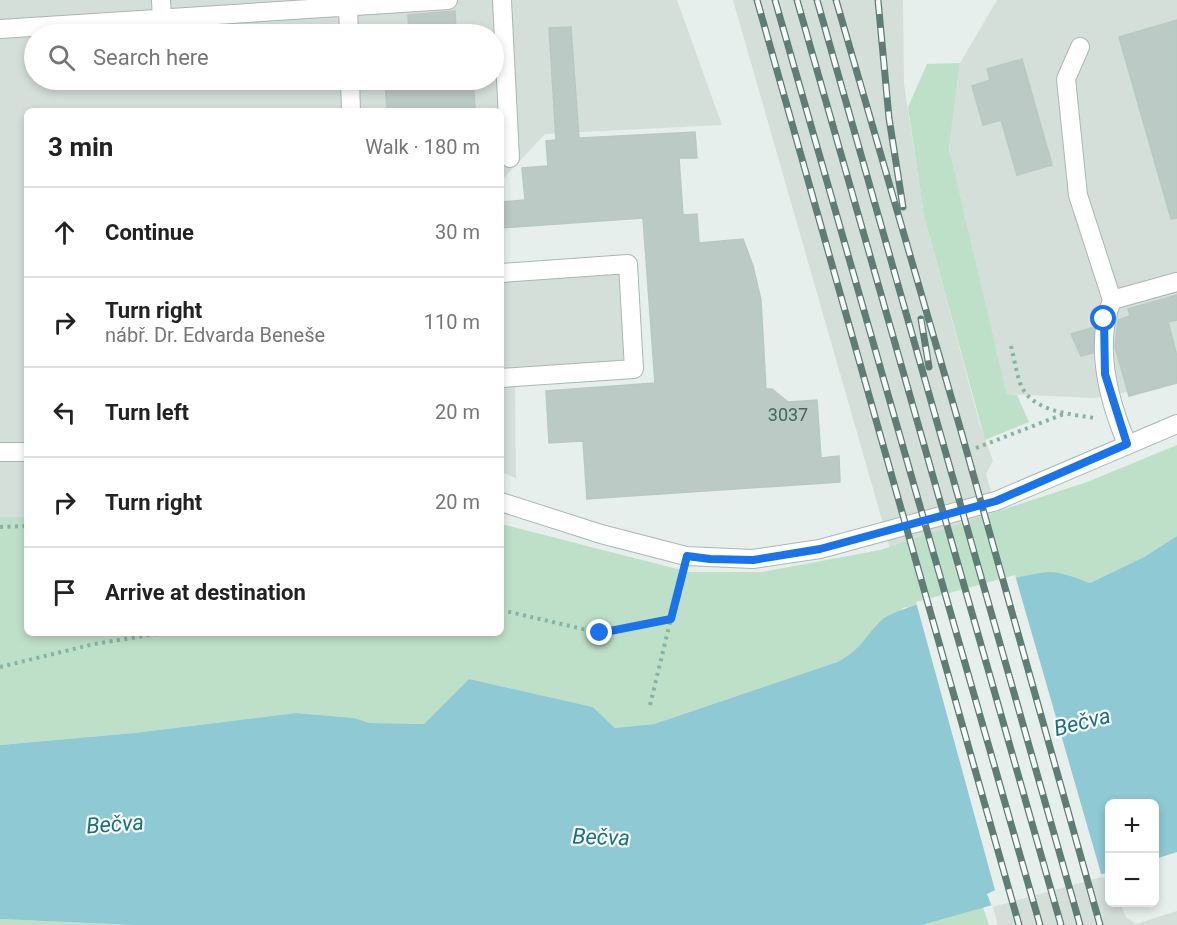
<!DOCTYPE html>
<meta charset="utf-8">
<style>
body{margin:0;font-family:Roboto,sans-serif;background:#f2f2f2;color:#222}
.controls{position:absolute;right:18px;bottom:18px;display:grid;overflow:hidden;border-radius:9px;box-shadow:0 3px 9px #0003}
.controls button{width:54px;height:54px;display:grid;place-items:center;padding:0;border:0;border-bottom:2px solid #e0e0e0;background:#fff;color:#222;font:30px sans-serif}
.stop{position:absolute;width:18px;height:18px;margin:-14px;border:4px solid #1a73e8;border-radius:50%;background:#fff}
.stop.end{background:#1a73e8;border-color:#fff;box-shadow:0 2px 6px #0008}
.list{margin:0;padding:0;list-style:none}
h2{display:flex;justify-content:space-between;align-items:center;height:78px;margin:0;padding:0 24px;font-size:26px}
h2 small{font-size:20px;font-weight:400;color:#767676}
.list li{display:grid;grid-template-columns:39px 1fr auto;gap:18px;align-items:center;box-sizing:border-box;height:90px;padding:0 24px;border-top:2px solid #e0e0e0}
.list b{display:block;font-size:22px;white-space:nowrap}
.list p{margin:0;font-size:20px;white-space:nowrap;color:#767676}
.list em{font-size:20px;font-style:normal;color:#767676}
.icon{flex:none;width:33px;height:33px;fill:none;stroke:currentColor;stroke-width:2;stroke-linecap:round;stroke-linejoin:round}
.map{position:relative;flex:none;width:1177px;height:925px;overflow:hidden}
.search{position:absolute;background:#fff;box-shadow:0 3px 9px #0003;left:24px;top:24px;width:480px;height:66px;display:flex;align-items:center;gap:15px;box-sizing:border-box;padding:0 21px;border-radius:33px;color:#767676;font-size:22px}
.panel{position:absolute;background:#fff;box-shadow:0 3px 9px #0003;left:24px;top:108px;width:480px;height:528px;border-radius:9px}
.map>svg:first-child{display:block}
.built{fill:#d4dfda;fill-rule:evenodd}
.green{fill:#bfe0c8}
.water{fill:#8ec9d4}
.pier{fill:#e6efeb}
.building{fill:#bbcac4;stroke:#b8c9c2;stroke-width:1.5}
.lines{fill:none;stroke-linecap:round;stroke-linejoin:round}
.minor-casing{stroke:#a8b8b2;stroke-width:20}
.path{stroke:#86b3a5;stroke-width:4;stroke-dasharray:3 4.5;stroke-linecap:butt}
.minor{stroke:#fff;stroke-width:18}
.rail-casing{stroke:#5f7d75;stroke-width:7}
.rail{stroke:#f7fbf9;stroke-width:4.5;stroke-dasharray:14;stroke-linecap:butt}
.route{stroke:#1a73e8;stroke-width:8}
.labels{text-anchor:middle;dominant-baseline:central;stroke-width:4.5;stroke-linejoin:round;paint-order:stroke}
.number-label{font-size:18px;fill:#4a645c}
.water-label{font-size:22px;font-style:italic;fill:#1c6f80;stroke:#f7fbf9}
</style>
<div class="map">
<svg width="1177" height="925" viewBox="0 0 1177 925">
<rect width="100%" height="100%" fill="#e6efeb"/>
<path class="built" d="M0 0H677L722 125 545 134 501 181V111H27V517H0ZM34 34H494V80H34Z
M733 0H903L904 84 924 216 980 425 993 461 986 474 1102 877 1109 882 1110 902 1120 903 1126 917 1136 924 1177 911V925H998Z
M997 0H1177V382L1095 398 1007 394 949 148 960 63Z
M634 257 642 376 515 384 516 478 501 472V267Z"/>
<path class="green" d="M960 63 949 148 1007 394 1017 395 1029 422 985 440 924 216 908 107 927 64Z
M1177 445V536L1144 557 1090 583 1053 572 1026 576 903 608 851 655 837 662 654 724 615 728 593 707 469 679 424 724 370 723 354 718 296 713 134 733 0 745V517H27V633H501V524L689 572H762L880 550 1087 482Z
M983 907 989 925H922Z
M0 919 133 925H0Z"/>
<path class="water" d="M1177 536V852L1155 859 1154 804H1110L1109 872 922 925H133L0 919V745L134 733 296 713 354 718 370 723 424 724 469 679 593 707 615 728 654 724 837 662C862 650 865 635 883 619 900 605 1026 573 1050 572 1063 572 1078 579 1090 583L1144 557Z"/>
<path class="pier" d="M1015 575 1102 877 992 907 987 894 995 890 916 602Z"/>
<path class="building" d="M455 11 456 34H409L408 15Z
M1177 20V218L1171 219 1119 37Z
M571 27 579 138 695 132 697 158H679L683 215 697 214 699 243 743 239 753 266 761 300 766 389H772L788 402 817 400 821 458 839 456 840 482 587 499 583 441 549 443 546 391 655 383 643 218 501 228V202L525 200 522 168 548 166 546 141 556 140 549 28Z
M1022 59 1052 165 1017 175 1001 120 983 125 972 86 990 80 987 69Z
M385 80H473L475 108 468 109 469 111H387Z
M1177 295V320L1168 322 1177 356V383L1129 396 1115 347 1118 320 1130 316 1128 309Z
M1094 327 1093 353 1081 356 1071 334Z"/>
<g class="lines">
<g class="minor-casing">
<path id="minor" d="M161 0 162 19
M502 0 510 158
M348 7 349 34
M0 29 448 0
M1080 47 1066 79 1078 195 1112 300 1177 282
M350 80 351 111
M501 273 628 264 634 369 501 378
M1112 300C1094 346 1108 399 1127 444
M0 452H27
M501 502 601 534 686 556 753 559 820 549 996 501 1177 424"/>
</g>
<path class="path" d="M1011 346C1014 358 1016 371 1020 383 1030 411 1069 414 1094 418
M976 448 1064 414
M0 527 27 526
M501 610 600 633 671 619
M0 667 94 644 163 633
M650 705 681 577"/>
<use href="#minor" class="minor"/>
<g class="rail-casing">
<path id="rail" d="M757 0 1019 925
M775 0 1040 925
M797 0 1061 925
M817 0 1080 925
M836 0 961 431 1100 925
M878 0 889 118 903 207
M921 319 929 367"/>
</g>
<use href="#rail" class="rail"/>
</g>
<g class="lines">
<path class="route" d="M600 633 671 619 687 556 710 559 753 560 820 549 996 501 1127 444 1105 374 1104 319"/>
</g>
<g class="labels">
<g class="number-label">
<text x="788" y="414">3037</text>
</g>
<g class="water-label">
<text transform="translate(1082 722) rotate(-14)">Bečva</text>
<text transform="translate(115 824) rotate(-4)">Bečva</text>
<text transform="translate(601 837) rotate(2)">Bečva</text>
</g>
</g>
</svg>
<div class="controls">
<button>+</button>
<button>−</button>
</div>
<div class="stop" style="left:1104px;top:319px"></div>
<div class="stop end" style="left:600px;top:633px"></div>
<div class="search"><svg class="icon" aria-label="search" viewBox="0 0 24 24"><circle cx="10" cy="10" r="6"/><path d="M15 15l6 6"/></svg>Search here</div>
<section class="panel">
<h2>3 min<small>Walk · 180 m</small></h2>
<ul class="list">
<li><svg class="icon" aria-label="ahead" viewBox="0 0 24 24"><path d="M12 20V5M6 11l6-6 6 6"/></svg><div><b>Continue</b></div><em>30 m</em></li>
<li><svg class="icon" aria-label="right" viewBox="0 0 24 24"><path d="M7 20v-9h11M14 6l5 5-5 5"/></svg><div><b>Turn right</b><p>nábř. Dr. Edvarda Beneše</p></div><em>110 m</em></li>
<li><svg class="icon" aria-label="left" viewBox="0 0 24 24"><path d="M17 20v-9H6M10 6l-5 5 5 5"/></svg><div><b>Turn left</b></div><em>20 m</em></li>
<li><svg class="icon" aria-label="right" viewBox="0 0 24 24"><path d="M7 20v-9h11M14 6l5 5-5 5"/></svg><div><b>Turn right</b></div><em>20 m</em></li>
<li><svg class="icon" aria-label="arrive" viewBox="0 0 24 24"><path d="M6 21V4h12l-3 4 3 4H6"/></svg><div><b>Arrive at destination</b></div></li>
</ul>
</section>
</div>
